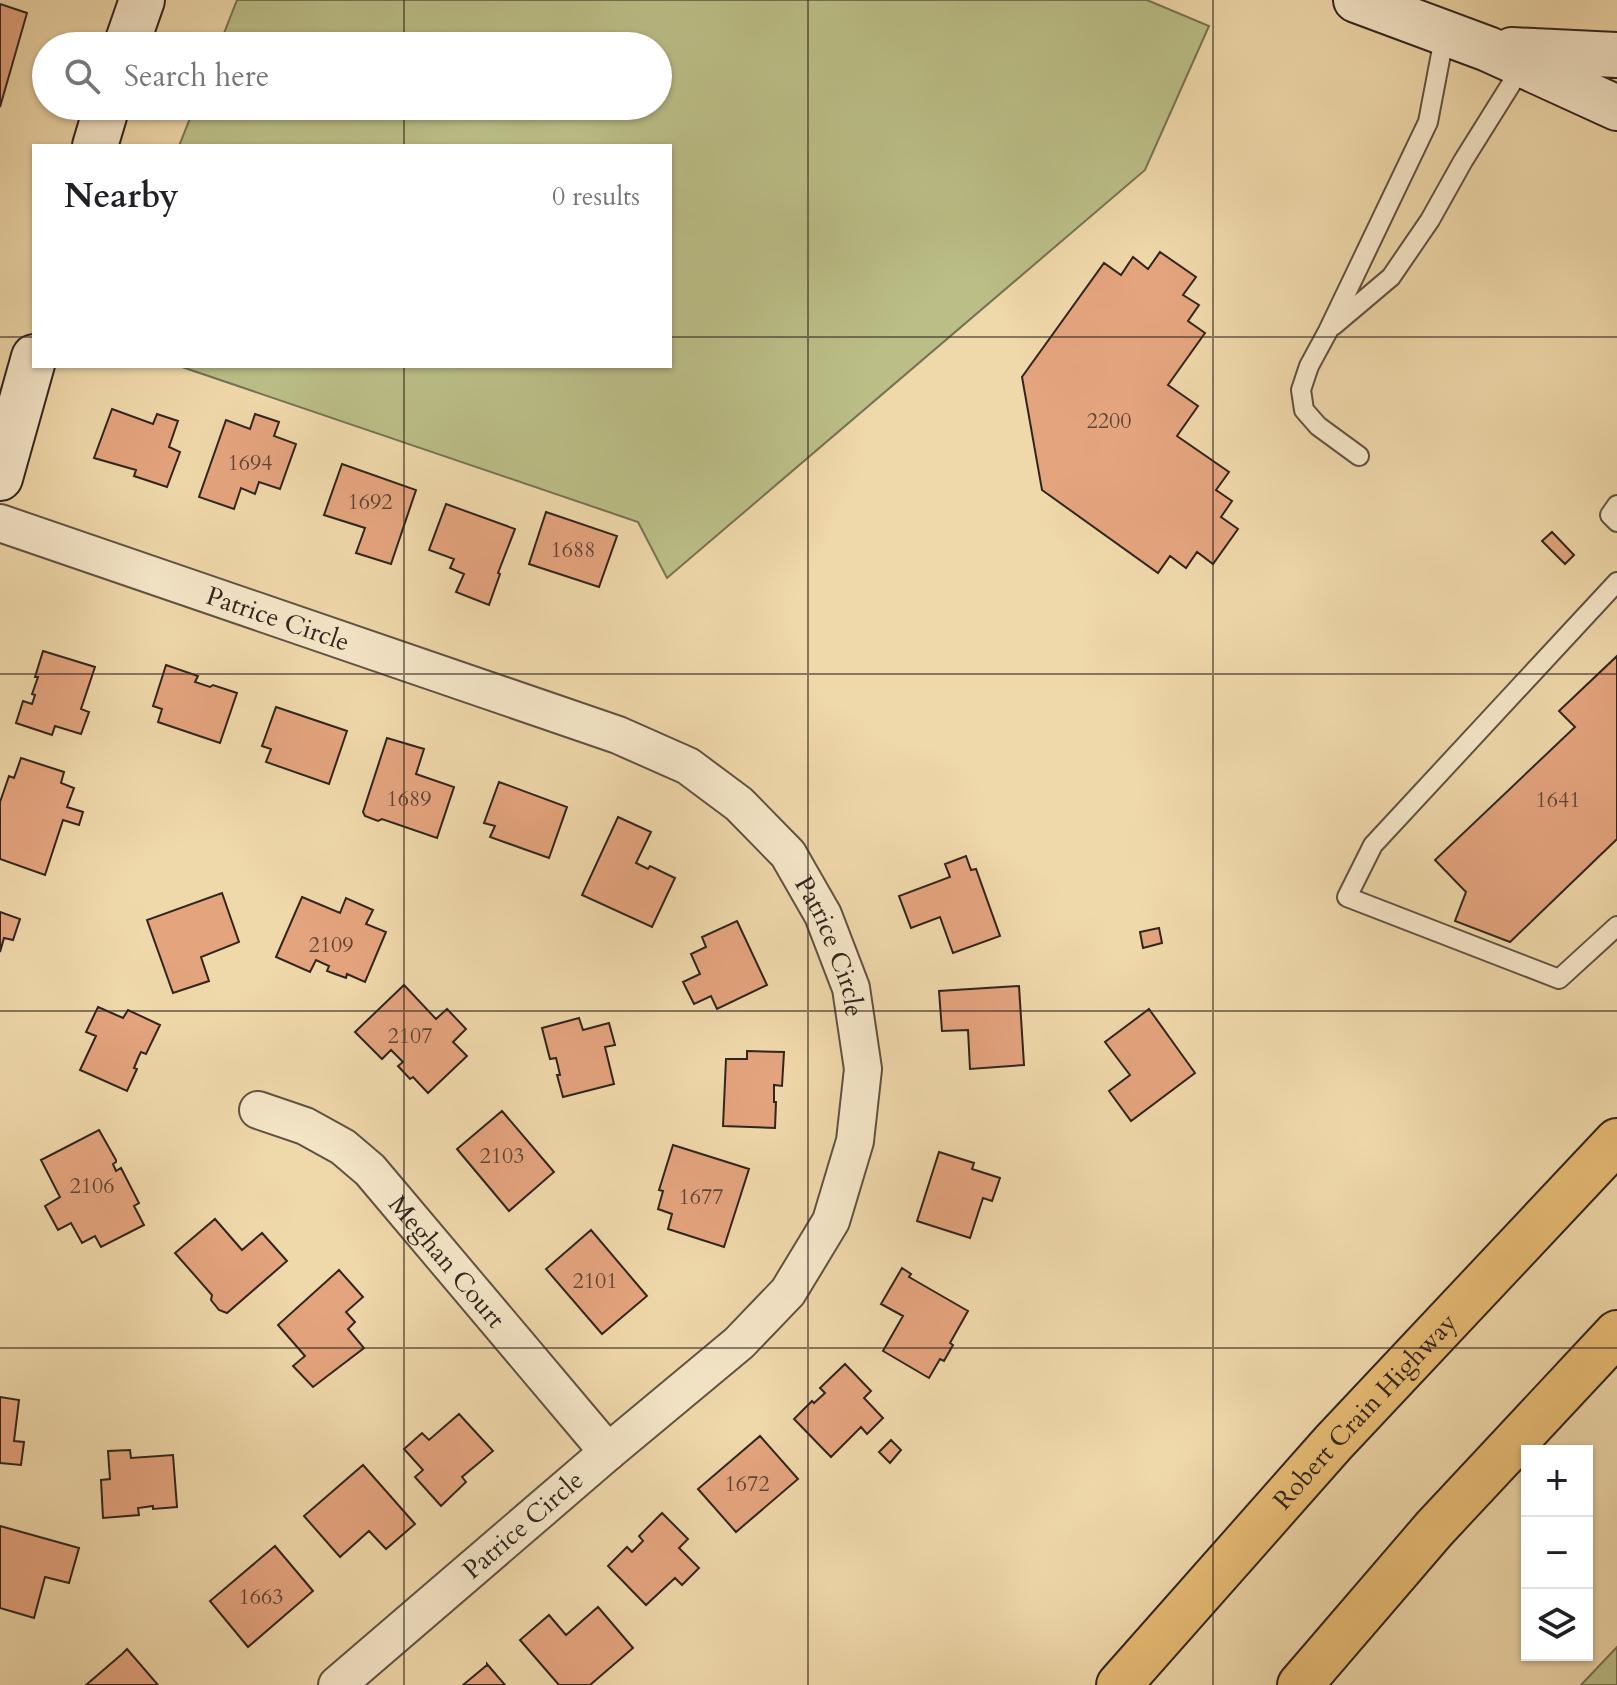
<!DOCTYPE html>
<meta charset="utf-8">
<style>
body{margin:0;font-family:Cardo,serif;background:#f2f2f2;color:#202124}
.controls{position:absolute;right:24px;bottom:24px;display:grid;overflow:hidden;border-radius:0px;box-shadow:0 2px 6px #0004}
.controls button{width:72px;height:72px;display:grid;place-items:center;padding:0;border:0;border-bottom:2px solid #e0e0e0;background:#fff;color:#202124;font:40px sans-serif}
.list{margin:0;padding:0;list-style:none}
h2{display:flex;justify-content:space-between;align-items:center;height:104px;margin:0;padding:0 32px;font-size:34px}
h2 small{font-size:26px;font-weight:400;color:#757577}
.icon{flex:none;width:44px;height:44px;fill:none;stroke:currentColor;stroke-width:2;stroke-linecap:round;stroke-linejoin:round}
.map{position:relative;flex:none;width:1617px;height:1685px;overflow:hidden}
.search{position:absolute;background:#fff;box-shadow:0 2px 6px #0004;left:32px;top:32px;width:640px;height:88px;display:flex;align-items:center;gap:20px;box-sizing:border-box;padding:0 28px;border-radius:44px;color:#757577;font-size:30px}
.panel{position:absolute;background:#fff;box-shadow:0 2px 6px #0004;left:32px;top:144px;width:640px;height:224px;border-radius:0px}
.map>svg:first-child{display:block}
.green{fill:#bbbe87;stroke:#767253;stroke-width:2}
.building{fill:#e4a47e;stroke:#31251f;stroke-width:2}
.lines{fill:none;stroke-linecap:round;stroke-linejoin:round}
.lane-casing{stroke:#605242;stroke-width:22}
.street-casing{stroke:#605242;stroke-width:40}
.secondary-casing{stroke:#31251f;stroke-width:48}
.highway-casing{stroke:#31251f;stroke-width:48}
.lane{stroke:#f5e6c8;stroke-width:18}
.street{stroke:#f5e6c8;stroke-width:36}
.secondary{stroke:#f5e6c8;stroke-width:44}
.highway{stroke:#e8bc75;stroke-width:44}
.grid{fill:none;stroke:#31251f;stroke-width:2;stroke-opacity:0.55}
.labels{text-anchor:middle;dominant-baseline:central;stroke-width:6;stroke-linejoin:round;paint-order:stroke}
.number-label{font-size:22px;fill:#5e4537}
.street-label{font-size:26px;fill:#31251f;stroke:#f5e6c8}
</style>
<div class="map">
<svg width="1617" height="1685" viewBox="0 0 1617 1685">
<rect width="100%" height="100%" fill="#efd8aa"/>
<filter id="stains"><feTurbulence type="fractalNoise" baseFrequency=".0025" numOctaves="4"/><feColorMatrix values="0 0 0 0 .2 0 0 0 0 .09 0 0 0 0 .02 0 0 0 .5 -.17"/></filter>
<radialGradient id="worn" r=".72"><stop offset=".6" stop-color="#630" stop-opacity="0"/><stop offset="1" stop-color="#630" stop-opacity=".3"/></radialGradient>
<path class="green" d="M237 0H1147L1209 26 1145 170 667 578 638 522 179 366H670V146H179L195 106H658V46H219Z
M1617 1647V1685H1581Z"/>
<path class="building" d="M0 4 27 13 0 107Z
M1160 252 1196 277 1183 295 1199 305 1188 321 1205 333 1168 385 1198 406 1177 436 1229 472 1216 490 1232 501 1221 517 1238 529 1213 564 1197 552 1186 568 1170 556 1158 573 1042 490 1022 377 1104 263 1121 275 1133 257 1148 269Z
M112 409 153 424 157 414 178 421 169 447 180 452 167 487 134 476 136 470 94 458Z
M255 414 279 422 274 436 296 444 280 489 259 482 255 494 241 488 234 509 199 497 226 420 250 429Z
M342 464 416 490 391 564 356 553 365 528 324 515Z
M446 504 515 529 498 573 500 574 489 605 456 592 464 574 450 568 454 559 429 550Z
M546 512 617 536 599 587 529 564Z
M1552 532 1574 555 1565 564 1542 541Z
M43 651 95 667 81 709 89 712 81 734 55 726 52 735 16 723 23 701 32 704 35 695 32 694 38 677H35Z
M1617 656V839L1510 942 1455 921 1466 892 1435 860 1575 727 1559 711Z
M166 665 198 676 195 682 210 687 213 685 237 693 220 743 158 722 162 709 153 706Z
M276 707 347 731 329 784 266 762 271 749 262 746Z
M387 738 424 749 416 774 454 787 437 838 382 819 378 821 365 816 363 812Z
M21 758 64 772 61 783 74 788 67 807 83 812 79 825 63 820 45 875 0 859V802L9 776 14 778Z
M499 782 567 807 549 858 490 837 495 826 484 823Z
M618 817 651 832 636 863 648 869 650 866 675 878 652 927 582 895Z
M966 856 971 870 976 869 1000 936 953 953 940 917 911 928 899 896 950 877 945 864Z
M222 893 239 942 201 957 209 981 173 993 147 920Z
M302 897 340 913 346 898 373 910 366 924 386 932 365 982 347 974 346 978 335 974 327 971 329 966 316 960 310 972 276 957Z
M0 912 20 919 13 940 4 938 0 952Z
M737 921 767 985 717 1009 711 996 694 1004 683 982 700 974 691 954 706 947 702 937Z
M1159 928 1162 943 1143 948 1140 932Z
M404 985 436 1019 447 1009 466 1029 453 1042 467 1056 428 1093 413 1077 410 1079 398 1066 403 1062 391 1050 382 1059 355 1032Z
M1019 986 1024 1065 970 1069 968 1030 942 1031 939 991Z
M98 1007 123 1018 128 1010 160 1025 146 1054 141 1052 139 1056 134 1068 137 1069 127 1091 80 1070 96 1036 86 1032Z
M1149 1009 1195 1073 1131 1121 1109 1091 1130 1075 1105 1042Z
M579 1018 583 1030 609 1023 615 1045 605 1047 614 1084 563 1097 557 1075H560L558 1066 556 1058 550 1059 542 1028Z
M747 1051 784 1052 782 1086 774 1085V1102H776L775 1128 723 1126 726 1059H747Z
M502 1111 554 1172 509 1211 457 1149Z
M99 1130 116 1160V1162L113 1164 116 1171 121 1168 139 1203 134 1206 144 1225 101 1247 95 1236 82 1243 71 1223 58 1230 45 1206 60 1197 41 1160Z
M673 1145 749 1169 724 1247 668 1229 672 1214 658 1209 663 1191 659 1190Z
M939 1152 974 1163 972 1169 1000 1178 992 1201 983 1198 970 1238 917 1221Z
M215 1219 242 1250 262 1233 287 1261 227 1313 219 1310 211 1300 212 1295 175 1253Z
M591 1230 647 1296 602 1334 546 1269Z
M902 1268 911 1274 909 1277 968 1311 950 1343 953 1345 944 1361 940 1359 929 1378 883 1351 903 1316 881 1304Z
M339 1270 363 1297 346 1312 355 1322 348 1329 364 1348 313 1387 293 1366 305 1356 278 1325Z
M845 1364 871 1391 864 1398 883 1418 867 1434 861 1427 831 1457 794 1419 812 1401 814 1403 825 1393 820 1388Z
M0 1397 19 1400 14 1441 24 1442 21 1465 0 1463Z
M459 1414 493 1451 462 1477 466 1482 441 1506 415 1477 423 1470 404 1449 422 1433 429 1440Z
M760 1436 798 1479 736 1532 698 1489Z
M891 1440 901 1450 890 1463 879 1452Z
M130 1450 131 1458 173 1455 177 1507 153 1509V1506L138 1508 139 1515 103 1518 101 1480 110 1479 108 1451Z
M363 1465 415 1524 386 1549 369 1531 340 1557 304 1516Z
M662 1513 688 1539 679 1548 699 1568 682 1585 675 1578 646 1605 608 1566 627 1547 632 1552 643 1541 639 1536Z
M0 1526 79 1548 69 1583 45 1577 34 1618 0 1608Z
M275 1546 313 1591 248 1647 210 1601Z
M598 1607 633 1648 590 1685H559L520 1640 549 1615 566 1635Z
M127 1649 158 1685H86L122 1654Z
M487 1664 505 1685H463L487 1665Z"/>
<g class="lines">
<g class="lane-casing">
<path id="lane" d="M1333 326 1391 277 1430 220 1463 161 1523 65
M1359 456 1318 426 1304 410 1301 390 1309 366 1328 331 1428 122 1445 33
M1617 505 1610 515 1617 522
M1617 582 1373 845 1347 897 1559 979 1617 926"/>
</g>
<g class="street-casing">
<g id="street">
<path id="s1" d="M0 523 618 735 688 766 739 804 788 854 823 915 851 988 863 1069 855 1141 831 1221 788 1292 739 1343 608 1452 337 1685"/>
<path id="s2" d="M258 1110 305 1126 343 1147 370 1170 608 1452"/>
</g>
</g>
<g class="secondary-casing">
<path id="secondary" d="M1356 0 1488 49 1617 108
M126 46 142 0
M1512 50 1617 55
M95 146 107 106
M0 478 34 357"/>
</g>
<g class="highway-casing">
<g id="highway">
<path id="s3" d="M1119 1685 1333 1443 1617 1141"/>
<path d="M1300 1685 1434 1529 1617 1333"/>
</g>
</g>
<use href="#lane" class="lane"/>
<use href="#street" class="street"/>
<use href="#secondary" class="secondary"/>
<use href="#highway" class="highway"/>
</g>
<path class="grid" d="M404 0V46M808 0V1685M1213 0V1685M404 106V146M0 337H34M670 337H1617M404 366V1685M0 674H1617M0 1011H1617M0 1348H1617"/>
<g class="labels">
<g class="number-label">
<text x="1109" y="421">2200</text>
<text x="250" y="463">1694</text>
<text x="370" y="502">1692</text>
<text x="573" y="550">1688</text>
<text x="409" y="799">1689</text>
<text x="1558" y="800">1641</text>
<text x="331" y="945">2109</text>
<text x="410" y="1036">2107</text>
<text x="502" y="1156">2103</text>
<text x="92" y="1186">2106</text>
<text x="701" y="1197">1677</text>
<text x="595" y="1281">2101</text>
<text x="747" y="1484">1672</text>
<text x="261" y="1597">1663</text>
</g>
<g class="street-label">
<text stroke="none"><textPath href="#s1" startOffset="294">Patrice Circle</textPath></text>
<text stroke="none"><textPath href="#s1" startOffset="966">Patrice Circle</textPath></text>
<text stroke="none"><textPath href="#s2" startOffset="248">Meghan Court</textPath></text>
<text stroke="none"><textPath href="#s3" startOffset="368">Robert Crain Highway</textPath></text>
<text transform="translate(523 1525) rotate(-41)">Patrice Circle</text>
</g>
</g>
<rect width="100%" height="100%" filter="url(#stains)"/>
<rect width="100%" height="100%" fill="url(#worn)"/>
</svg>
<div class="controls">
<button>+</button>
<button>−</button>
<button><svg class="icon" aria-label="layers" viewBox="0 0 24 24"><path d="M12 4l9 5-9 5-9-5zM3 14l9 5 9-5"/></svg></button>
</div>
<div class="search"><svg class="icon" aria-label="search" viewBox="0 0 24 24"><circle cx="10" cy="10" r="6"/><path d="M15 15l6 6"/></svg>Search here</div>
<section class="panel">
<h2>Nearby<small>0 results</small></h2>
<ul class="list">
</ul>
</section>
</div>
